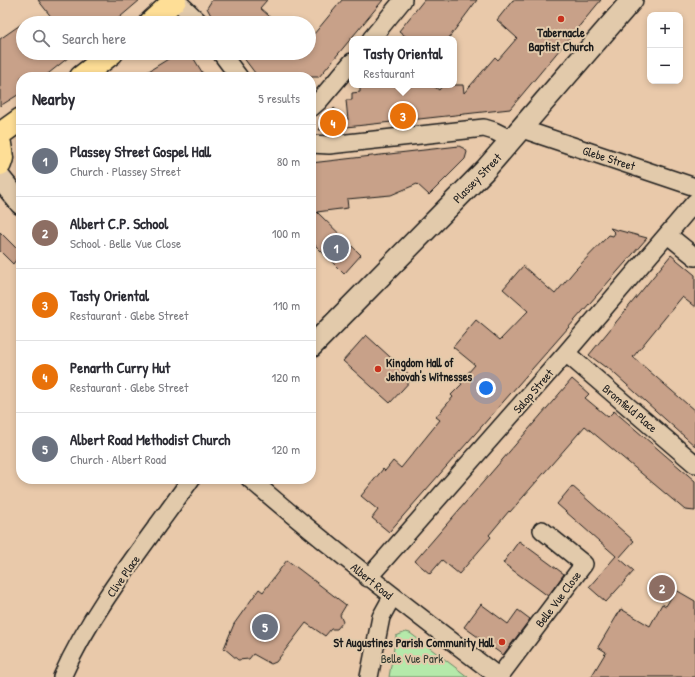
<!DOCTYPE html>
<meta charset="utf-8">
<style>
body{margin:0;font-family:"Patrick Hand",sans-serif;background:#f7f7f7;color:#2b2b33}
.controls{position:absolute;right:12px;top:12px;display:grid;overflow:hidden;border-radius:8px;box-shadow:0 2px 6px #0003}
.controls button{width:36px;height:36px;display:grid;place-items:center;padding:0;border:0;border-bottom:1px solid #e1e1e2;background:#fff;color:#2b2b33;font:20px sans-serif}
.you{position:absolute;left:486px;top:388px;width:14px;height:14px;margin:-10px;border:3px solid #fff;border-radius:50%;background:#1a73e8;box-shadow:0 0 0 6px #1a73e833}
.badge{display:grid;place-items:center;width:26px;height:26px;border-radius:50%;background:#1a73e8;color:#fff;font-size:13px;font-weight:700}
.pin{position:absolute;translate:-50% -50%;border:2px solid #fff;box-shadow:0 1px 4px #0006}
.popup{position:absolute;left:349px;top:36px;width:108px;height:52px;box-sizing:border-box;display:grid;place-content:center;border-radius:8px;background:#fff;filter:drop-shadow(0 1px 3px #0005);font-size:13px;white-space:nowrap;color:#7c7c81}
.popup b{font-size:15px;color:#2b2b33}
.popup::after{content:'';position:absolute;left:50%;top:100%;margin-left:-8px;border:8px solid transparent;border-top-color:#fff}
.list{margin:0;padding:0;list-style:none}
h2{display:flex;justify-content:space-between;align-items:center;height:52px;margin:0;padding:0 16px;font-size:17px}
h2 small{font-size:13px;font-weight:400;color:#7c7c81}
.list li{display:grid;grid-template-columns:26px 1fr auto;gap:12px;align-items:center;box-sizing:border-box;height:72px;padding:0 16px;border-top:1px solid #e1e1e2}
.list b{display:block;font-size:15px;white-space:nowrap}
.list p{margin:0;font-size:13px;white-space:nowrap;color:#7c7c81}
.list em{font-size:13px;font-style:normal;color:#7c7c81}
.icon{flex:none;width:22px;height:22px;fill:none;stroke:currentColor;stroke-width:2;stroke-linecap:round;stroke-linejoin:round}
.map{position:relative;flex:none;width:695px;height:677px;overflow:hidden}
.search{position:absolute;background:#fff;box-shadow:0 2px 6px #0003;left:16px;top:16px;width:300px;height:44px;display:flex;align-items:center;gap:10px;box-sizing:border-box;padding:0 14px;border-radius:22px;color:#7c7c81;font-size:15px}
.panel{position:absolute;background:#fff;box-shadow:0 2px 6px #0003;left:16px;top:72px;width:300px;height:412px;border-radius:16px}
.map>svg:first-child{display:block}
.green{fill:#b5e9aa;stroke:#688263}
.building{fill:#c8a189;stroke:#1c1c1c}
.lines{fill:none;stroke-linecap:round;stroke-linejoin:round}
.minor-casing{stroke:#1c1c1c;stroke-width:20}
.tertiary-casing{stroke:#1c1c1c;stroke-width:24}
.primary-casing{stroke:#1c1c1c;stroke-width:25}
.minor{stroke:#e2caab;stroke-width:17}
.tertiary{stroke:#e2caab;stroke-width:21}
.primary{stroke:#fede96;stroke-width:22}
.poi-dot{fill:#c8321e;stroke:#e2caab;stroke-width:1.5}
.labels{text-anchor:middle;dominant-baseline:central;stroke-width:4;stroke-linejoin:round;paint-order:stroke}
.poi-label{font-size:12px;font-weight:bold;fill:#1c1c1c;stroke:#e2caab}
.street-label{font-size:12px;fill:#1c1c1c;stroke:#e2caab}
.park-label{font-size:12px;fill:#333b31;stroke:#e2caab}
</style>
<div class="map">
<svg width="695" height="677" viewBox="0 0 695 677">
<rect width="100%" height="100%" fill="#e9c9aa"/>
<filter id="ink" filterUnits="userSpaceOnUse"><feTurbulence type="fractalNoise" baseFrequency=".025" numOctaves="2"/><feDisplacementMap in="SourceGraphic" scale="8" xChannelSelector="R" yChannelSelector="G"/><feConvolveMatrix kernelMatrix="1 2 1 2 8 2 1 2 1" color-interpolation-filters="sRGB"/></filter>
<g filter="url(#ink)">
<path class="green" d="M406 632 410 633 468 677H389L396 636Z"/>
<path class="building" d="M38 0H140L113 23H56Z
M212 0H267L260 8 277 23H215L207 8Z
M342 0H383L319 77H258L240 53H309V40Z
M424 0H477L448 39H409L399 31Z
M513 0H601L510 109 319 130 334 108 348 120 346 100H352V93L360 92V85H432L439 90 443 85H463L464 93 495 57 498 60 517 38 497 20Z
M23 23V53H74L44 77H21V93L0 106V39Z
M178 53 191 54 205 77H139Z
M459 146 465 149 467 152 465 159 429 195 417 184 391 195 347 199 348 208 317 212 361 255 344 274 311 241V163Z
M610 228 647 238 389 532 372 518 378 510 361 496 383 469 385 471 393 461 401 468 440 420 436 417 453 397 451 395 462 384 460 382 475 365 453 347 476 320 500 340 528 311 503 289 523 266 555 294 575 270 609 235 613 236 615 233Z
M0 232 21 253 13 264 0 251Z
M671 255 695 275V307L682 297 633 357 695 411V446L606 366 605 367 589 355Z
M366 335 413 378 390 403 343 361Z
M572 379 589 394 585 398 608 417 614 411 695 481V511L685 510 585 426 510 512 509 511 489 535 491 537 459 574 442 560 430 574 415 561Z
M572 486 634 541 619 558 634 571 606 602 589 587 616 556 557 504Z
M519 541 564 574 548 596 503 563Z
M287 560 346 605 340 615 343 622 337 629H331L325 636 306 623 276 662 271 664 253 654 249 659 238 660 224 648 234 624 259 589 263 592Z
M676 590 695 601V677H591L606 652 598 647 621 609 650 626 662 604 666 606Z
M481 604 508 624 518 610 530 619 503 655 464 627Z"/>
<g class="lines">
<g class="minor-casing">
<path id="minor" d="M176 0 200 23
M371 39 403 0
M221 53 239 77
M311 108 319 101 352 62
M522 129 695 187
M311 144 329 145 484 128 494 131 512 140
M668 235 695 257
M566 353 695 464
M250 479C330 548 414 613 499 677
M368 578 566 353 695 202
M62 677C93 607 147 542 191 479
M369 677 381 617 392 597
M499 677 584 564 542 530"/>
</g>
<g class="tertiary-casing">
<path id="tertiary" d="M0 178 21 204
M311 347 485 170 632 0"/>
</g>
<g class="primary-casing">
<path id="primary" d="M150 23 175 0
M81 77 112 53
M0 134 21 119
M0 144 2 158 0 164"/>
</g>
<use href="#minor" class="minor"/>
<use href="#tertiary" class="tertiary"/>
<use href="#primary" class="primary"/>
</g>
</g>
<g class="poi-dot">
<circle cx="561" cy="19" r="4"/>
<circle cx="378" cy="369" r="4"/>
<circle cx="502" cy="642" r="4"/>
</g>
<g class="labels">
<g class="poi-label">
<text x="561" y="32">Tabernacle<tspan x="561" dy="14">Baptist Church</tspan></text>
<text x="386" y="362" text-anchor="start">Kingdom Hall of<tspan x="386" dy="14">Jehovah's Witnesses</tspan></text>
<text x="494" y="642" text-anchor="end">St Augustines Parish Community Hall</text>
</g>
<g class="street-label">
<text transform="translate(609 158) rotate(18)">Glebe Street</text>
<text transform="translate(477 178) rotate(-46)">Plassey Street</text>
<text transform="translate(533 391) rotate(-49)">Salop Street</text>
<text transform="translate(630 408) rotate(40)">Bromfield Place</text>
<text transform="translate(123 576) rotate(-55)">Clive Place</text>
<text transform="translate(372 581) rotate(39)">Albert Road</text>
<text transform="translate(558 599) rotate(-53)">Belle Vue Close</text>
</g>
<g class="park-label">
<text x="412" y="658">Belle Vue Park</text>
</g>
</g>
</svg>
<div class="controls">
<button>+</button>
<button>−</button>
</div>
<div class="you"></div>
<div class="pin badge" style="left:336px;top:248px;background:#6b7280">1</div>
<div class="pin badge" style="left:662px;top:588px;background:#8d6e63">2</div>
<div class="pin badge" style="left:403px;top:116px;background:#e8710a">3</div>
<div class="popup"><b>Tasty Oriental</b>Restaurant</div>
<div class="pin badge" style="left:333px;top:123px;background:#e8710a">4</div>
<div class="pin badge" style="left:265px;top:627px;background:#6b7280">5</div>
<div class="search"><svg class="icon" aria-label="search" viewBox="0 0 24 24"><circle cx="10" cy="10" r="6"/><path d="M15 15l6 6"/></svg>Search here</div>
<section class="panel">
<h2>Nearby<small>5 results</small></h2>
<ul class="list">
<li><span class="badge" style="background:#6b7280">1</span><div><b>Plassey Street Gospel Hall</b><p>Church · Plassey Street</p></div><em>80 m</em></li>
<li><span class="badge" style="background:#8d6e63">2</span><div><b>Albert C.P. School</b><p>School · Belle Vue Close</p></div><em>100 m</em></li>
<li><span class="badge" style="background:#e8710a">3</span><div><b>Tasty Oriental</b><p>Restaurant · Glebe Street</p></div><em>110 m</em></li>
<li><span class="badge" style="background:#e8710a">4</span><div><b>Penarth Curry Hut</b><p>Restaurant · Glebe Street</p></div><em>120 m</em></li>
<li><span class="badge" style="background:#6b7280">5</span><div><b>Albert Road Methodist Church</b><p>Church · Albert Road</p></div><em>120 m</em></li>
</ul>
</section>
</div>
